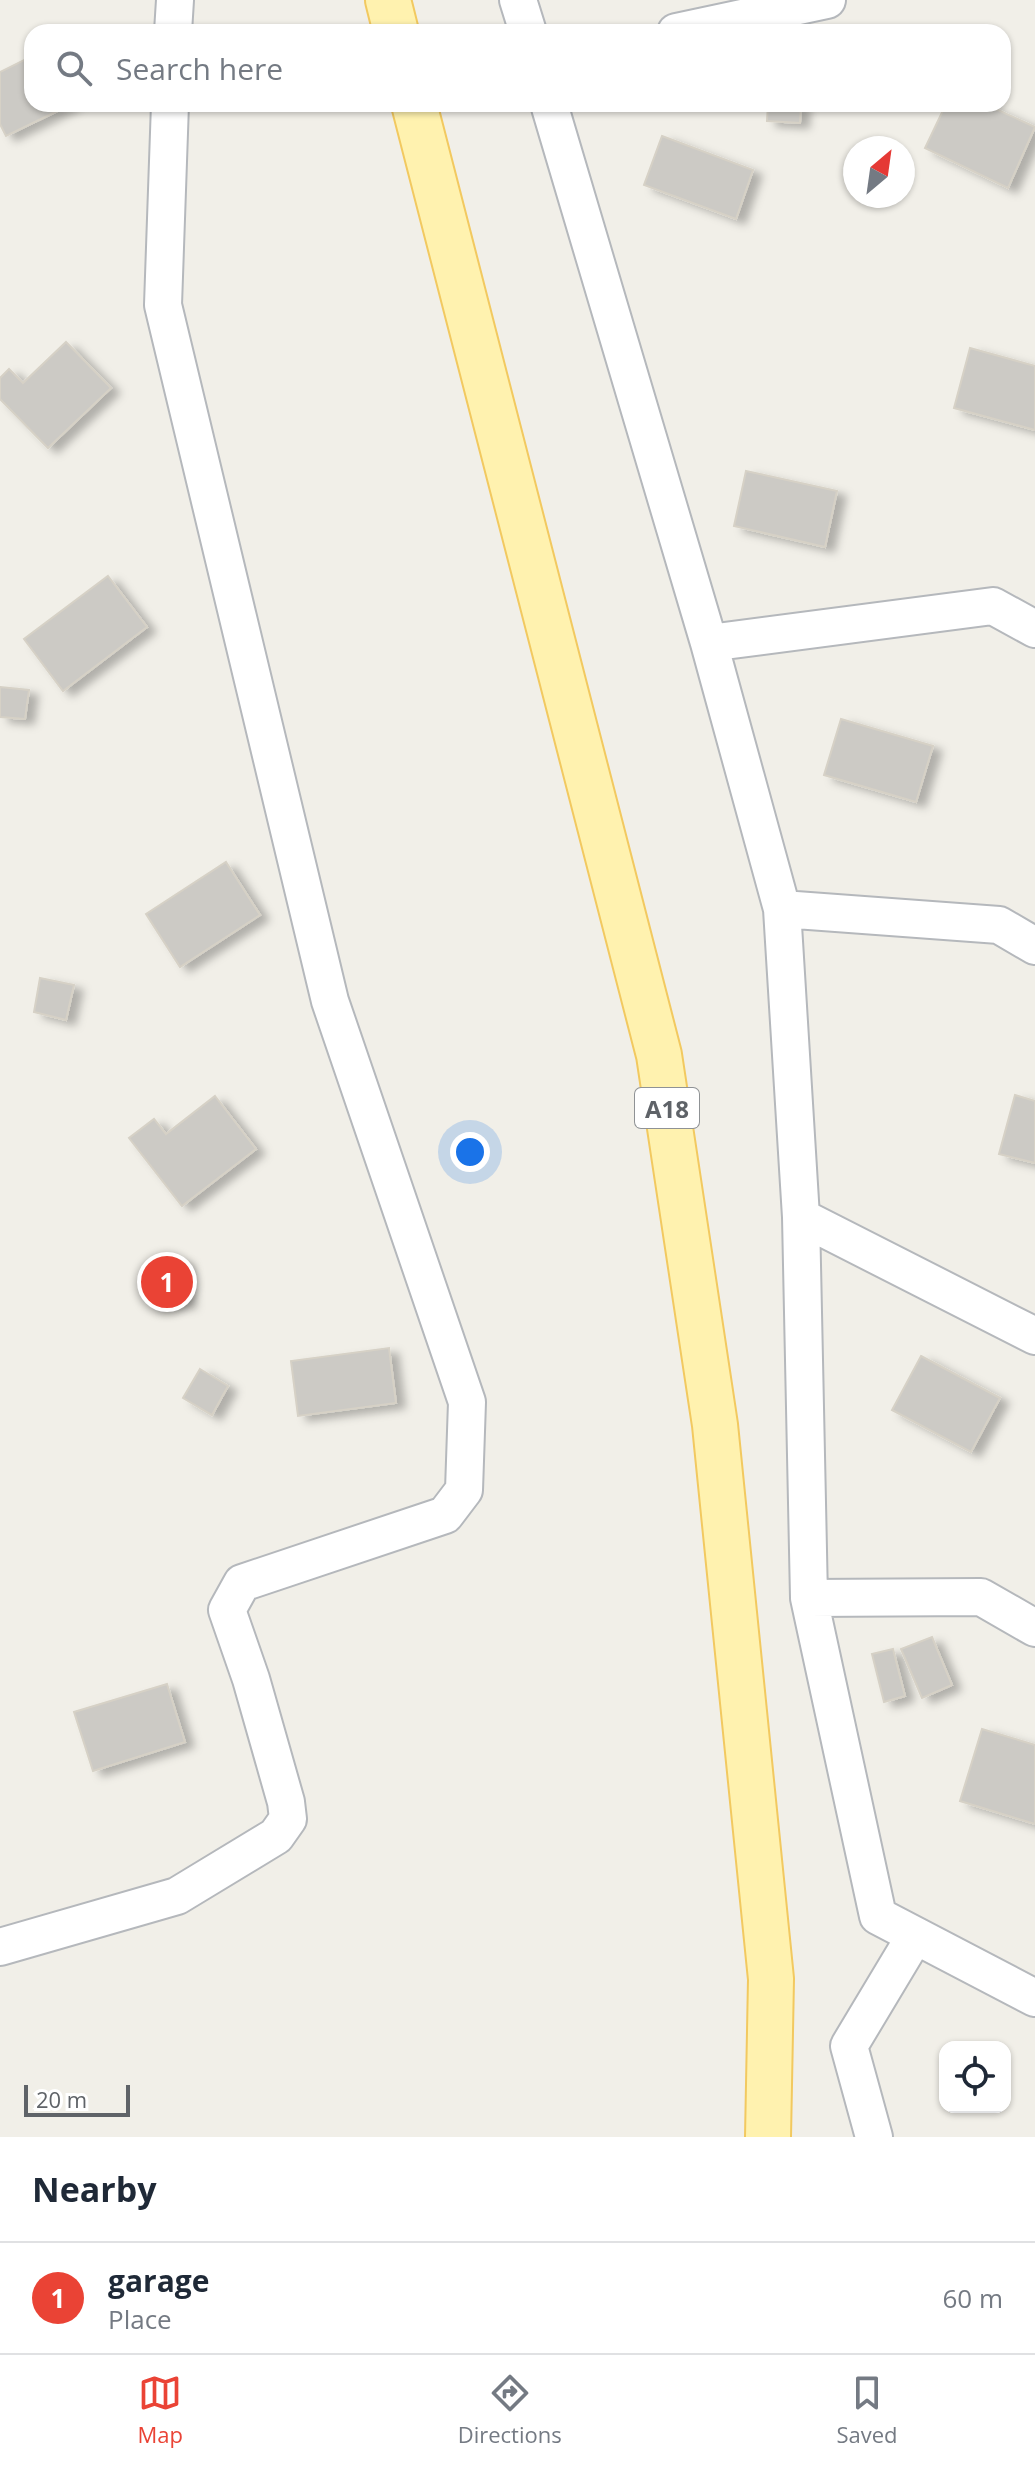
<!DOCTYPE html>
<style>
body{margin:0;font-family:"Open Sans",sans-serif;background:#f6f6f7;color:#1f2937}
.controls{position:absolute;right:24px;bottom:24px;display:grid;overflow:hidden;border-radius:16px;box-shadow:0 2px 6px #0004}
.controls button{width:72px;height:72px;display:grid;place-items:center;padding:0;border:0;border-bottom:2px solid #e0e1e3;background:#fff;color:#1f2937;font:40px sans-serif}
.compass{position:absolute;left:843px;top:136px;width:72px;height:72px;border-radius:50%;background:#fff;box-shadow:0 2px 6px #0004;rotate:29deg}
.scale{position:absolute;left:24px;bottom:20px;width:106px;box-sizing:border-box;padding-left:8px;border:4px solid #5f6368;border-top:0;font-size:22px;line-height:28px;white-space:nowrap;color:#5f6368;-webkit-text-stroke:6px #fff;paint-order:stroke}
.you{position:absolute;left:470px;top:1152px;width:28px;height:28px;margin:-20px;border:6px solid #fff;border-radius:50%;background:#1a73e8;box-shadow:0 0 0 12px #1a73e833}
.badge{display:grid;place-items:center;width:52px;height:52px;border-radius:50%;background:#ea4335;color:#fff;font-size:26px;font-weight:700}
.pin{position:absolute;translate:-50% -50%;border:4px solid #fff;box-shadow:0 2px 8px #0006}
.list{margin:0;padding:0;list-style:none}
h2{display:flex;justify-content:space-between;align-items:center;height:104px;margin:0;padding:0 32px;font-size:34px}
h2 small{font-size:26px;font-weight:400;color:#747a83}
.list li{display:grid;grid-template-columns:52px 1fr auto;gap:24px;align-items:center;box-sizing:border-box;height:112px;padding:0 32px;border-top:2px solid #e0e1e3}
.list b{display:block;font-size:30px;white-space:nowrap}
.list p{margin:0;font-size:26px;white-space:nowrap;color:#747a83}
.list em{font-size:26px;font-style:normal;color:#747a83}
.icon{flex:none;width:44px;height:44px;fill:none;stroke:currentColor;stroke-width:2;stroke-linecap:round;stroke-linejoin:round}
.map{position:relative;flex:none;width:1035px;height:2137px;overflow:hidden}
.search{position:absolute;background:#fff;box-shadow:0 2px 6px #0004;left:24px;right:24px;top:24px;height:88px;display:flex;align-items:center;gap:20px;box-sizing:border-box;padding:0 28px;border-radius:24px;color:#747a83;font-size:30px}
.sheet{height:216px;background:#fff}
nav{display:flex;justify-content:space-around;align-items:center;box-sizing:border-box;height:112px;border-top:2px solid #e0e1e3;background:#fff;font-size:22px;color:#747a83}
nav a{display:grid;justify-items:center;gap:4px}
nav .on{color:#ea4335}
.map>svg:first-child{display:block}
.building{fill:#cccac5;stroke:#d6d1c6;stroke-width:2;filter:url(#shadow)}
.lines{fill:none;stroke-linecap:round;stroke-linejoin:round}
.minor-casing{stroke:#b5b8bc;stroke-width:40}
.major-casing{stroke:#f2c960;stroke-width:48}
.minor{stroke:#fff;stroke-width:36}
.major{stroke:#fff2af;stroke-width:44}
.labels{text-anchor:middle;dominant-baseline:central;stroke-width:6;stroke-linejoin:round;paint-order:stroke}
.shield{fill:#fff;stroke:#8f9295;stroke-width:2}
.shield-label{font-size:24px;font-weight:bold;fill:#5f6368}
</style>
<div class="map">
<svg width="1035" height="2137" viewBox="0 0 1035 2137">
<defs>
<filter id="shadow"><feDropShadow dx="9" dy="5" stdDeviation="4" flood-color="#0004"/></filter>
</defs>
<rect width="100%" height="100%" fill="#f1efe8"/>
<path class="building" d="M32 56V104H72L6 136 0 124V72Z
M768 104H801L800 123 767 121Z
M946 104H985L1035 127 1008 188 925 148Z
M662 136 753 170 736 219 644 185Z
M66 342 111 388 48 448 0 399V378L9 369 23 383Z
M970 348 1035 366V430L954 408Z
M746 471 837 491 825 547 734 526Z
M108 576 147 627 63 691 24 639Z
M0 687 29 690 25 719 0 717Z
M841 719 933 746 916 802 824 775Z
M226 862 260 915 180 967 146 914Z
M40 978 74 985 66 1020 34 1012Z
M1015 1095 1035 1101V1163L999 1154Z
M215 1096 256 1149 182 1206 129 1138 154 1119 166 1134Z
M184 1260 187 1303 151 1305 147 1262Z
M389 1348 396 1403 298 1416 291 1361Z
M921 1356 1000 1398 971 1452 892 1410Z
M200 1369 228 1386 212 1415 183 1398Z
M932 1637 952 1685 922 1698 901 1649Z
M893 1649 905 1696 884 1702 872 1654Z
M167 1684 185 1742 93 1771 74 1712Z
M982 1729 1035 1745V1824L960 1801Z"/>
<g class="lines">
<g class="minor-casing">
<path id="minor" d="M518 0 528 32
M173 32 175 0
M676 32 827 0
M549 104 709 643 782 909 801 1217 809 1598 878 1916 1035 1998
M709 643 993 606 1035 629
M782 909 999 925 1035 946
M801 1217 1035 1336
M809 1598 981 1597 1035 1628
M0 1947 177 1896 276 1836 288 1819 286 1802 251 1679 227 1610 242 1583 445 1515 464 1490 467 1402 330 1001 163 305 170 104
M874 2137 849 2046 915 1936"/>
</g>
<g class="major-casing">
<path id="major" d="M388 0 396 32
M414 104 659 1055 715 1425 771 1979 768 2137"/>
</g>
<use href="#minor" class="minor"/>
<use href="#major" class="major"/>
</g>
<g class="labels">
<rect class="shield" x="635" y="1088" width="64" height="40" rx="6"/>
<g class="shield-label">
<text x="667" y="1108">A18</text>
</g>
</g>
</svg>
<div class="controls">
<button><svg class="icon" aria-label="locate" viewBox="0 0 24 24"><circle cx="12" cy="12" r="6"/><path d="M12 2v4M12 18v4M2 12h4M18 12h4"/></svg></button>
</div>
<svg class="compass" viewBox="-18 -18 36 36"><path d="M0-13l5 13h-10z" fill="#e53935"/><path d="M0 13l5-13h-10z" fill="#747a83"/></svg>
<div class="scale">20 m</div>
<div class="you"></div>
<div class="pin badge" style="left:167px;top:1282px">1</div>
<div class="search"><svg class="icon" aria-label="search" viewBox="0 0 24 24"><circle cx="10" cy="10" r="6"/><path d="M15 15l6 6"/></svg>Search here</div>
</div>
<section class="sheet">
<h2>Nearby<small></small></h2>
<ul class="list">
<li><span class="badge">1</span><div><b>garage</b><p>Place</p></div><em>60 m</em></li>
</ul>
</section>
<nav>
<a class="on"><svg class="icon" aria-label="map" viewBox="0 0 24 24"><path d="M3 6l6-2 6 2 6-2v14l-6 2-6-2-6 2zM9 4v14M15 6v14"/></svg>Map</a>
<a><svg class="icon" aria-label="directions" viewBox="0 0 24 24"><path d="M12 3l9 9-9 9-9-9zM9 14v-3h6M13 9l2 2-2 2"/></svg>Directions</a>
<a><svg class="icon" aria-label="saved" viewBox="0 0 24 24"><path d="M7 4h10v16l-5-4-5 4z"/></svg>Saved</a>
</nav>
